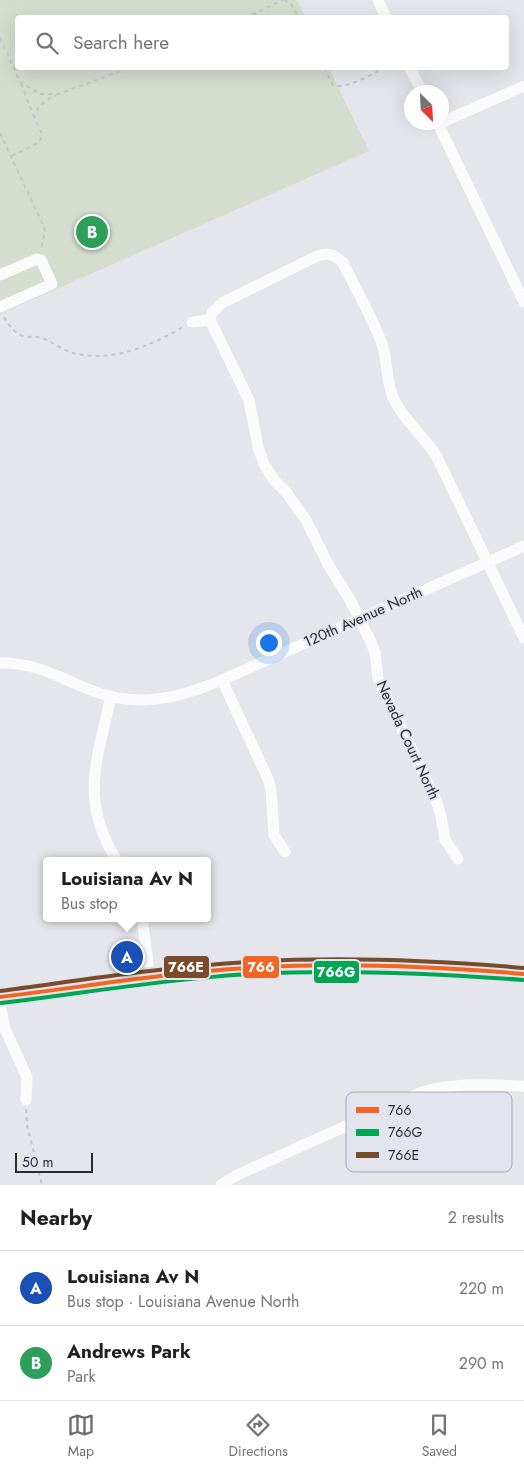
<!DOCTYPE html>
<meta charset="utf-8">
<style>
body{margin:0;font-family:Jost,sans-serif;background:#f2f2f2;color:#202124}
.compass{position:absolute;left:404px;top:85px;width:45px;height:45px;border-radius:50%;background:#fff;box-shadow:0 5px 20px #0002;rotate:156deg}
.scale{position:absolute;left:15px;bottom:12px;width:78px;box-sizing:border-box;padding-left:5px;border:2px solid #2a2b2f;border-top:0;font-size:14px;line-height:18px;white-space:nowrap;color:#2a2b2f;-webkit-text-stroke:4px #e2e4ee;paint-order:stroke}
.you{position:absolute;left:268px;top:642px;width:18px;height:18px;margin:-12px;border:4px solid #fff;border-radius:50%;background:#1a73e8;box-shadow:0 0 0 8px #1a73e833}
.badge{display:grid;place-items:center;width:32px;height:32px;border-radius:50%;background:#6b6c71;color:#fff;font-size:16px;font-weight:700}
.pin{position:absolute;translate:-50% -50%;border:2px solid #fff;box-shadow:0 1px 5px #0006}
.popup{position:absolute;left:43px;top:857px;width:168px;height:65px;box-sizing:border-box;display:grid;place-content:center;border-radius:5px;background:#fff;filter:drop-shadow(0 1px 4px #0005);font-size:16px;white-space:nowrap;color:#757577}
.popup b{font-size:19px;color:#202124}
.popup::after{content:'';position:absolute;left:50%;top:100%;margin-left:-10px;border:10px solid transparent;border-top-color:#fff}
.list{margin:0;padding:0;list-style:none}
h2{display:flex;justify-content:space-between;align-items:center;height:65px;margin:0;padding:0 20px;font-size:21px}
h2 small{font-size:16px;font-weight:400;color:#757577}
.list li{display:grid;grid-template-columns:32px 1fr auto;gap:15px;align-items:center;box-sizing:border-box;height:75px;padding:0 20px;border-top:1px solid #e0e0e0}
.list b{display:block;font-size:19px;white-space:nowrap}
.list p{margin:0;font-size:16px;white-space:nowrap;color:#757577}
.list em{font-size:16px;font-style:normal;color:#757577}
.icon{flex:none;width:28px;height:28px;fill:none;stroke:currentColor;stroke-width:2;stroke-linecap:round;stroke-linejoin:round}
.map{position:relative;flex:none;width:524px;height:1185px;overflow:hidden}
.search{position:absolute;background:#fff;box-shadow:0 5px 20px #0002;left:15px;right:15px;top:15px;height:55px;display:flex;align-items:center;gap:12px;box-sizing:border-box;padding:0 18px;border-radius:5px;color:#757577;font-size:19px}
.sheet{height:215px;background:#fff}
nav{display:flex;justify-content:space-around;align-items:center;box-sizing:border-box;height:70px;border-top:1px solid #e0e0e0;background:#fff;font-size:14px;color:#757577}
nav a{display:grid;justify-items:center;gap:2px}
nav .on{color:#6b6c71}
.map>svg:first-child{display:block}
.green{fill:#d4ddce}
.lines{fill:none;stroke-linecap:round;stroke-linejoin:round}
.path{stroke:#c5c6c7;stroke-width:2;stroke-dasharray:4 4;stroke-linecap:butt}
.minor{stroke:#fbfbfc;stroke-width:11}
.major{stroke:#fbfbfc;stroke-width:14}
.bus-1-casing{stroke:#e2e4ee;stroke-width:8}
.bus-2-casing{stroke:#e2e4ee;stroke-width:8}
.bus-3-casing{stroke:#e2e4ee;stroke-width:8}
.bus-1{stroke:#f26522;stroke-width:4}
.bus-2{stroke:#00a651;stroke-width:4}
.bus-3{stroke:#7a4b2a;stroke-width:4}
.labels{text-anchor:middle;dominant-baseline:central;stroke-width:4;stroke-linejoin:round;paint-order:stroke}
.street-label{font-size:15px;fill:#2a2b2f;stroke:#e2e4ee}
.key{fill:#e2e4ee;stroke:#abacb5;stroke-width:1}
.key-label{font-size:14px;fill:#2a2b2f}
.line-badge{stroke:#e2e4ee;stroke-width:2}
.badge-label{font-size:14px;text-anchor:middle;font-weight:bold;fill:#fff}
</style>
<div class="map">
<svg width="524" height="1185" viewBox="0 0 524 1185">
<rect width="100%" height="100%" fill="#e5e6eb"/>
<path class="green" d="M0 0H297L305 17 18 18V68H329L369 151 0 314Z"/>
<g class="lines">
<path class="path" d="M284 0 291 4 299 18
M245 18 283 0
M0 38 20 82 40 94H58L129 68
M324 68 333 85C346 90 372 74 384 68
M21 84 34 117
M0 133 44 227 45 231 41 250
M12 156 38 143 41 139V132L34 117C38 105 45 101 56 95
M4 317C9 326 16 335 26 337 32 337 37 336 42 338 53 342 62 350 73 353 111 363 151 346 183 327
M26 1109 27 1125 42 1185"/>
<path class="minor" d="M378 0 386 18
M410 68 422 92
M437 122 524 302
M438 124 524 86
M0 275 37 259 41 260 52 284 0 307
M210 320 249 400 258 447 264 464 274 480 286 492 306 520 329 566 349 598 371 642 375 653 378 678 382 687 436 800 441 816 445 840 458 859
M192 322 210 320 212 313 222 303 315 257C328 252 334 254 343 263 356 290 374 320 383 347 388 365 386 383 394 400 405 421 423 436 436 455L524 638
M0 663C36 663 56 676 88 689 135 709 177 699 222 680L524 546
M222 680 268 779 271 789 274 835 285 852
M111 696C97 761 79 800 117 861
M142 918 150 978
M0 1004 5 1029 27 1077 26 1100
M221 1185 237 1175 422 1092C457 1082 489 1085 524 1086"/>
<path class="major" d="M0 997C82 987 165 973 248 968 339 962 433 966 524 974"/>
<g class="bus-1-casing">
<path id="bus-1" d="M0 997C83 987 165 973 248 968 340 962 432 966 524 974"/>
</g>
<g class="bus-2-casing">
<path id="bus-2" d="M1 1003C84 993 167 979 250 974 341 969 432 973 523 980"/>
</g>
<g class="bus-3-casing">
<path id="bus-3" d="M0 991C83 980 165 967 248 962 340 956 432 960 524 968"/>
</g>
<use href="#bus-1" class="bus-1"/>
<use href="#bus-2" class="bus-2"/>
<use href="#bus-3" class="bus-3"/>
</g>
<g class="labels">
<g class="street-label">
<text transform="translate(363 617) rotate(-24)">120th Avenue North</text>
<text transform="translate(408 740) rotate(65)">Nevada Court North</text>
</g>
</g>
<rect x="346" y="1092" width="166" height="80" rx="8" class="key"/>
<rect x="356" y="1107" width="23" height="6" fill="#f26522"/>
<rect x="356" y="1129" width="23" height="7" fill="#00a651"/>
<rect x="356" y="1152" width="23" height="6" fill="#7a4b2a"/>
<g class="key-label">
<text x="388" y="1115">766</text>
<text x="388" y="1137">766G</text>
<text x="388" y="1160">766E</text>
</g>
<g class="line-badge">
<rect x="163" y="955" width="47" height="24" rx="5" fill="#7a4b2a"/>
<rect x="242" y="955" width="38" height="24" rx="5" fill="#f26522"/>
<rect x="313" y="960" width="47" height="24" rx="5" fill="#00a651"/>
</g>
<g class="badge-label">
<text x="186" y="972">766E</text>
<text x="261" y="972">766</text>
<text x="336" y="977">766G</text>
</g>
</svg>
<svg class="compass" viewBox="-18 -18 36 36"><path d="M0-13l5 13h-10z" fill="#e53935"/><path d="M0 13l5-13h-10z" fill="#757577"/></svg>
<div class="scale">50 m</div>
<div class="you"></div>
<div class="pin badge" style="left:127px;top:957px;background:#1a4fb4">A</div>
<div class="popup"><b>Louisiana Av N</b>Bus stop</div>
<div class="pin badge" style="left:92px;top:232px;background:#2e9e5b">B</div>
<div class="search"><svg class="icon" aria-label="search" viewBox="0 0 24 24"><circle cx="10" cy="10" r="6"/><path d="M15 15l6 6"/></svg>Search here</div>
</div>
<section class="sheet">
<h2>Nearby<small>2 results</small></h2>
<ul class="list">
<li><span class="badge" style="background:#1a4fb4">A</span><div><b>Louisiana Av N</b><p>Bus stop · Louisiana Avenue North</p></div><em>220 m</em></li>
<li><span class="badge" style="background:#2e9e5b">B</span><div><b>Andrews Park</b><p>Park</p></div><em>290 m</em></li>
</ul>
</section>
<nav>
<a class="on"><svg class="icon" aria-label="map" viewBox="0 0 24 24"><path d="M3 6l6-2 6 2 6-2v14l-6 2-6-2-6 2zM9 4v14M15 6v14"/></svg>Map</a>
<a><svg class="icon" aria-label="directions" viewBox="0 0 24 24"><path d="M12 3l9 9-9 9-9-9zM9 14v-3h6M13 9l2 2-2 2"/></svg>Directions</a>
<a><svg class="icon" aria-label="saved" viewBox="0 0 24 24"><path d="M7 4h10v16l-5-4-5 4z"/></svg>Saved</a>
</nav>
